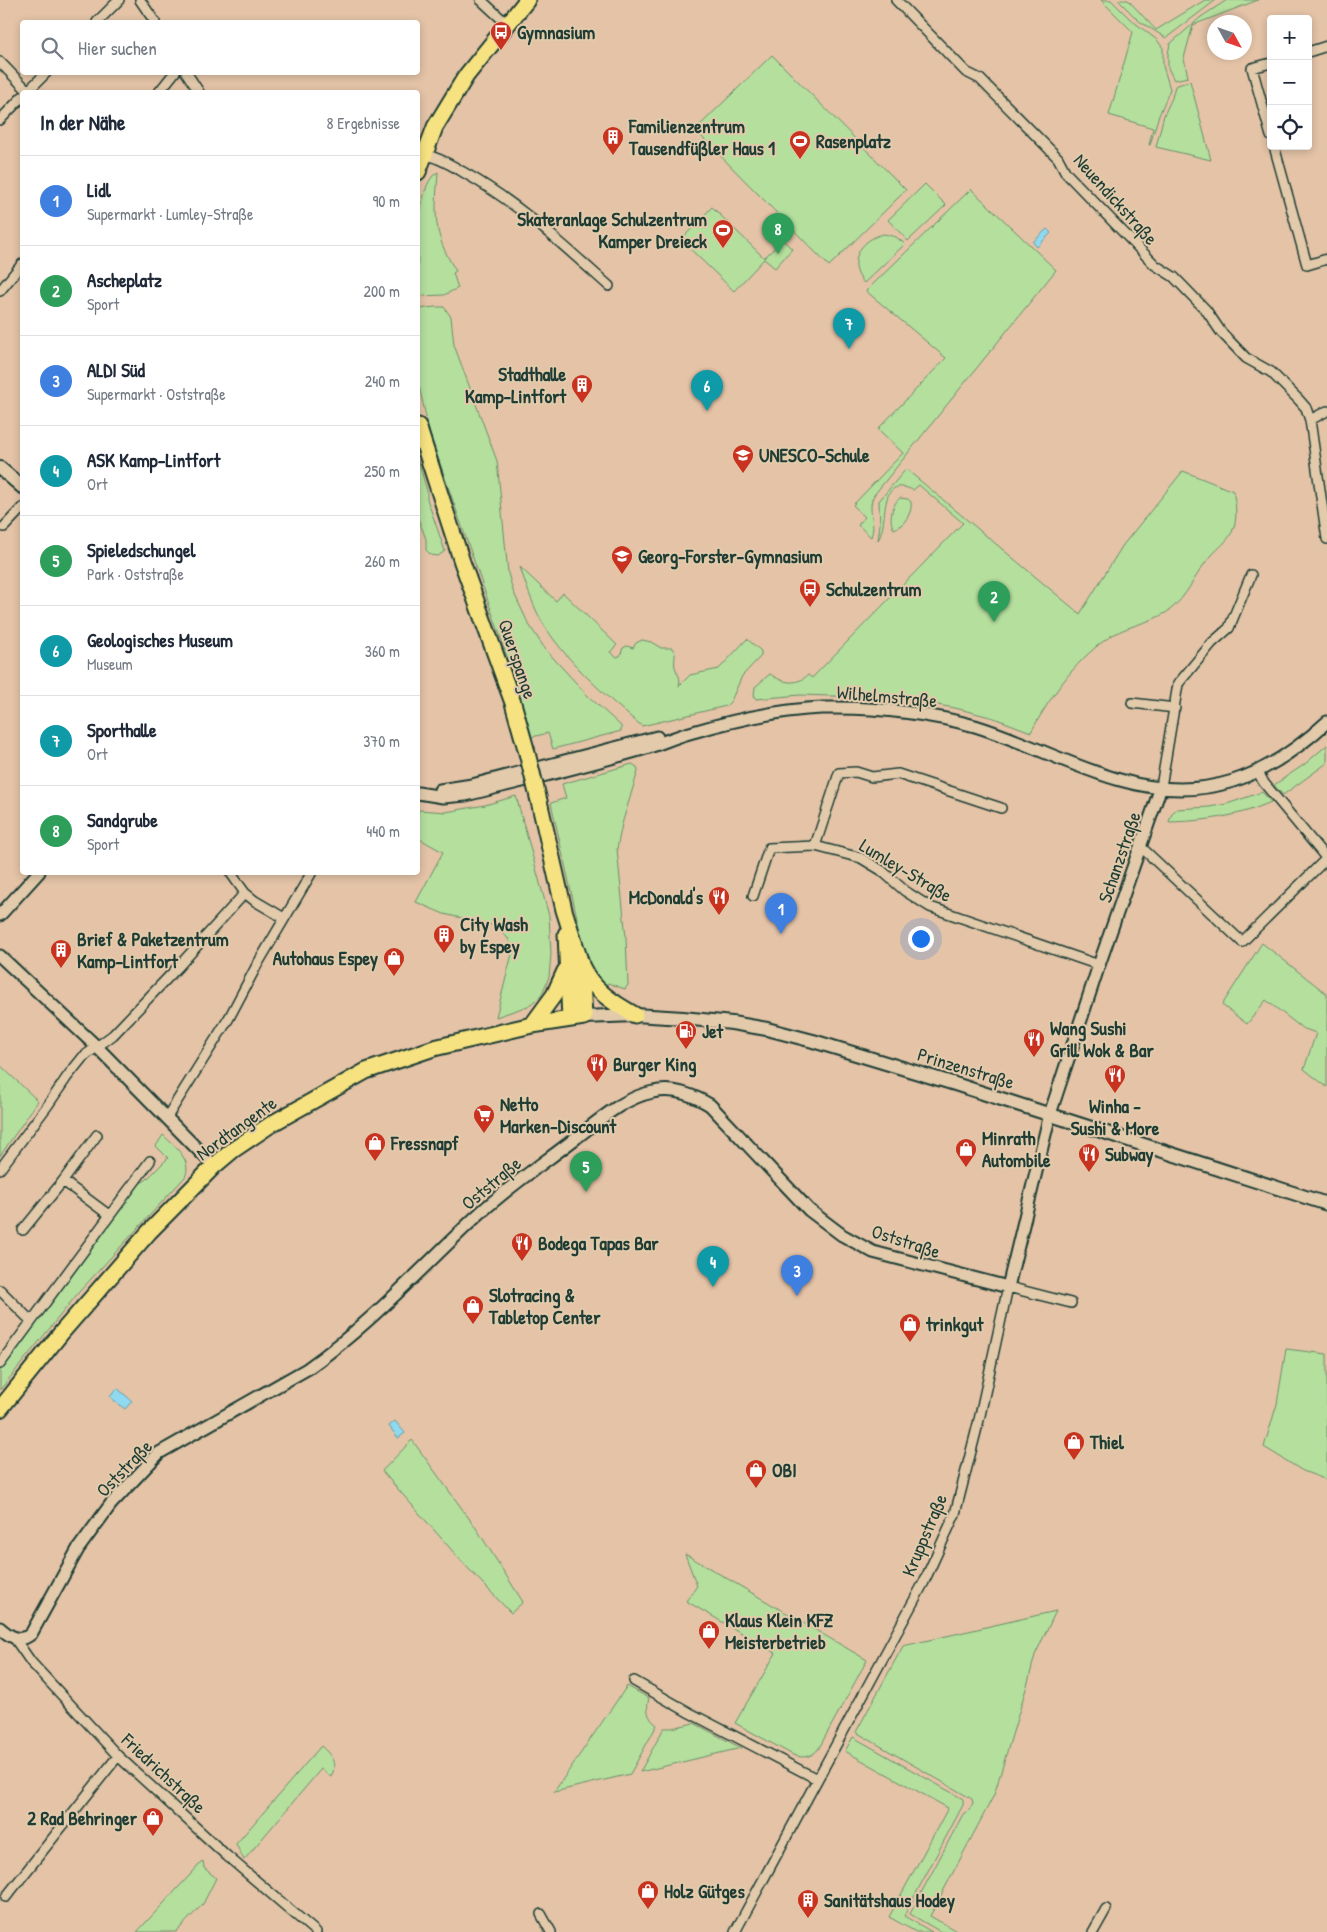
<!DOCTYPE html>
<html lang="de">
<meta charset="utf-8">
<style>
body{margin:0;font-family:"Patrick Hand",sans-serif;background:#f2f2f3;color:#1f2937}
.controls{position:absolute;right:15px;top:15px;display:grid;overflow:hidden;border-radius:5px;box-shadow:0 2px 8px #0003}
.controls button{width:45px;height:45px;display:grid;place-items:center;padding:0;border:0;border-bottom:1px solid #e0e1e3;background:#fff;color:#1f2937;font:25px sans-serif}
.compass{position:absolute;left:1207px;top:15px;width:45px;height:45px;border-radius:50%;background:#fff;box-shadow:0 2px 8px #0003;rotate:130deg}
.you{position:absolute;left:920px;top:938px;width:18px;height:18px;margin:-12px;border:4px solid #fff;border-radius:50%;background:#1a73e8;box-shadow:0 0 0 8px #1a73e833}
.badge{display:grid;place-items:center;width:32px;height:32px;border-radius:50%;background:#c8321e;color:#fff;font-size:16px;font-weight:700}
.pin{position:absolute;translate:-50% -41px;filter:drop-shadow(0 1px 2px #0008)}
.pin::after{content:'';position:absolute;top:26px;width:18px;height:15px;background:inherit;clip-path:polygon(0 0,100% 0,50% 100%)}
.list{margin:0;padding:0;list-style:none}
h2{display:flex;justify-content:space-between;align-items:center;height:65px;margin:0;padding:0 20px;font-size:21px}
h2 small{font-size:16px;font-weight:400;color:#747a83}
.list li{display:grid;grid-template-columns:32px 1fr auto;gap:15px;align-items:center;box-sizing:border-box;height:90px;padding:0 20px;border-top:1px solid #e0e1e3}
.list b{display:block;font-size:19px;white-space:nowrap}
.list p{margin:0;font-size:16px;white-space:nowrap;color:#747a83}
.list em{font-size:16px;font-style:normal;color:#747a83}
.icon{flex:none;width:28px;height:28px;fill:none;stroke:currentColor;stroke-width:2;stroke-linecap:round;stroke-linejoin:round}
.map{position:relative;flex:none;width:1327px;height:1932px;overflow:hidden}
.search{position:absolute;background:#fff;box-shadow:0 2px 8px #0003;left:20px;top:20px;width:400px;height:55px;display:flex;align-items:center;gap:12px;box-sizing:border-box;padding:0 18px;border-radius:5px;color:#747a83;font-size:19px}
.panel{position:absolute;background:#fff;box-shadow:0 2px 8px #0003;left:20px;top:90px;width:400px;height:785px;border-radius:5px}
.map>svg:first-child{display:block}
.green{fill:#b4df9d;stroke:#6a8e68}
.water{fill:#8fdaf0;stroke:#629ba5}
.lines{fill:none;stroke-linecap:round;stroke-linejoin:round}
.minor-casing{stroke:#1f3d34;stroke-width:12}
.tertiary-casing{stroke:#1f3d34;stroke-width:15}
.secondary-casing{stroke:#1f3d34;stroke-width:16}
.primary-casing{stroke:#1f3d34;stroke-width:19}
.minor{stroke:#e2caab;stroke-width:9}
.tertiary{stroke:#e2caab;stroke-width:11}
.secondary{stroke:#e2caab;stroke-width:12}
.primary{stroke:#f6e281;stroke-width:15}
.primary-bridge-casing{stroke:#1f3d34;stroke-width:19;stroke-linecap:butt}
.primary-bridge{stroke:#f6e281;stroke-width:15}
.labels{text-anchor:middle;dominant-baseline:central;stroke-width:4;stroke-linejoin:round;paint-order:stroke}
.poi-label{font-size:19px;font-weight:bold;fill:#1f3d34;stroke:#e2caab;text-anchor:start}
.street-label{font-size:19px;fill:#1f3d34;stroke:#e2caab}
</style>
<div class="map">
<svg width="1327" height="1932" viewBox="0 0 1327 1932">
<rect width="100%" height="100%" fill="#e4c3a7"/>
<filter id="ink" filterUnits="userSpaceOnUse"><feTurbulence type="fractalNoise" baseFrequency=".02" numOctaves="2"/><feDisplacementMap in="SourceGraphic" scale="10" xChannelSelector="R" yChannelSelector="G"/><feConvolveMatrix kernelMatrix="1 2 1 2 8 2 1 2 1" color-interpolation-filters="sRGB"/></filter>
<g filter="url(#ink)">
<path class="green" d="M1101 0H1111L1130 19 1157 40 1163 48V66L1170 89 1158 118 1150 145H1149L1153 128 1109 115 1133 32Z
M1118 0H1128L1156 30 1205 0H1216L1166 38 1139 21Z
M1227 0H1258L1193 25 1184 58 1188 77 1174 80 1168 68V54L1170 44 1201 17Z
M772 55 906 190 829 266 695 130Z
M1190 81 1211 160 1156 147 1164 115 1172 98 1175 86Z
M438 172C435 215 432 233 456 271L453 273 458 288 444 295 421 296 420 294H418C418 269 414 183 438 172Z
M925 184 946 205 908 241 888 220Z
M971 189 1056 270 874 495C866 508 877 523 871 537L858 525 865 517 853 505 903 453 878 429 946 358 866 291Z
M712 207 764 258 783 240 792 249 775 268 764 259 734 291 681 240Z
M884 234 896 237 905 244 864 283C846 263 860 239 884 234Z
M435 307H444L451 317 454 345 497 461 508 573 513 591 528 623 545 649 588 696 621 726V731L553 749 548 733 532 737 502 641 430 435 418 381V309Z
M418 460 427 491V499L445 551 438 556 431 555 426 550V539L418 518Z
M906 469 1080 614 1123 545 1183 471 1233 491C1236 505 1238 519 1232 532 1227 542 1219 547 1212 555 1195 572 1188 598 1167 612 1148 624 1123 626 1105 640 1074 662 1049 699 1031 732L994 718 955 708 897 698 800 695 756 699 754 696 755 687 770 674C783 683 796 686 808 675L812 678 963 523 919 485 913 490C876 474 890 522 878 540L880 524 879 501Z
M900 498 908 499 911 502C913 512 904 526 894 529 888 521 892 504 900 498Z
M520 567 556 601 563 593 617 645 610 652 616 657 620 656 623 648 627 646 633 648 636 643 642 640 651 642 661 648H672C678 655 673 659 675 667 678 676 681 676 679 686L690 675 719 669 747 639 761 651V656L742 676 731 701 726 706 642 726C610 701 561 656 541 620 532 603 526 585 520 567Z
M1327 745V763L1283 795 1274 785 1305 764Z
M632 764 637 767 638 771 622 824 617 849 626 938 628 985 625 989 608 983 602 988 593 978 585 953 551 803 566 798 562 784Z
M1262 792 1271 802C1237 817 1205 821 1169 822L1172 813 1177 809 1209 807 1227 804Z
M516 796 549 916 551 954 549 977 541 996 528 1006 496 1017 513 950 508 938 492 925 444 914 416 902 443 852 418 838V810L446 812 485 805Z
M1262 943 1327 994V1087L1304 1069 1316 1033 1302 1028 1266 1000 1247 1024 1222 1005Z
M0 1065 38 1101 0 1156Z
M163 1135C174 1146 193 1160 185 1177L79 1292 0 1390V1369L133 1187 146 1180 168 1158 156 1146Z
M1286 1349 1327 1354V1480L1303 1471 1264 1447 1277 1404Z
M412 1440 476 1528 523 1602 511 1613 464 1564 382 1471Z
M685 1554 867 1660 819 1748C812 1757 804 1759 793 1755L735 1723 776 1653 686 1601 697 1586Z
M1056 1611 1035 1655 1028 1682 994 1795 930 1916 958 1932H941L910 1914 962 1816 964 1813 968 1812 973 1803 972 1799 856 1732 903 1646Z
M627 1686 649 1698C646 1709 647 1718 657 1725L630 1774 554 1792Z
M694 1723 741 1748 640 1772 664 1728H672Z
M853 1737 963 1799V1805L904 1916 932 1932H916L889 1917 948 1808 845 1751Z
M321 1746C331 1755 338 1763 331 1777L321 1769 244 1860 236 1844Z
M203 1861 204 1868 216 1878 203 1904 176 1932H137Z"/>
<path class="water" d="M1047 229 1051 233 1037 247 1033 242Z
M117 1388 132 1401 125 1409 110 1397Z
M395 1421 405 1433 398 1438 389 1426Z"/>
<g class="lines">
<g class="minor-casing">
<path id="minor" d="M140 0 155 22
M481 0 507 24
M896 0 966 72 980 79 1058 158 1066 173 1155 265 1174 277 1206 310 1221 332 1246 358 1271 372 1299 400 1306 408 1310 420 1327 539
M97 22 119 0
M1308 52 1327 46
M0 62 28 91
M1271 63 1252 68 1271 136
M186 72 199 92
M27 92 47 72
M159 92 175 72
M0 120 22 97
M1274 146 1307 265 1327 259
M421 154C436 156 450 164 463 172 517 202 563 245 609 286
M0 291 22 264
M1310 420 1327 411
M4 527 22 508
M1132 703 1175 708
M1258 772 1264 783 1327 859
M1161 787 1178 684 1212 643 1229 628 1251 575
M815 846 839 773 856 772 872 777 898 774 1001 808
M1141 847 1242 942 1327 858
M245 893 255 901 284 918
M753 896 769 848 815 846 861 858 881 870 905 891 930 907 1099 965
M167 1117 229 1018 257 965 312 872
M0 1169 48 1105 67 1077 83 1057 113 1035 178 967 245 893 230 872
M63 1181 109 1215
M23 1230 63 1181 97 1135
M0 1290 31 1321
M0 1364 150 1161
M15 1639 31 1662 118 1756 227 1856 316 1932
M634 1681 690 1713 817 1779
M6 1897 118 1756
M541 1914 551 1932
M735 1932 924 1582 955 1514 979 1420 1008 1287 1071 1303
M1093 1932 1106 1909"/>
</g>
<g class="tertiary-casing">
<path id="tertiary" d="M440 790 472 785 657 737
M418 793 443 797 466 795C526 780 586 766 646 748 662 743 677 736 693 732 734 720 779 710 822 708 874 707 925 712 975 726 1024 741 1070 766 1120 780 1204 804 1265 779 1327 722
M0 915 39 872
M0 956 97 1047 214 1166
M0 1628C10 1637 20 1643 31 1634L78 1549 111 1504 159 1453 307 1369C370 1325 423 1266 479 1214 508 1187 541 1165 572 1141 596 1123 622 1098 653 1092 673 1087 693 1095 710 1105L809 1210 842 1235 873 1252 1008 1287 1050 1114 1099 965 1161 787"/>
</g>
<g class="secondary-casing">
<path id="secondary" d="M0 468 22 487
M584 1017 635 1015 683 1018 732 1023 767 1029 813 1041 955 1084 1327 1204"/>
</g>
<g class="primary-casing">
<path id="primary" d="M418 172 435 127 466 76 527 0
M418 426 462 562 513 703 526 749
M566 934 570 1019
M582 967C593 990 613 1003 635 1015
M532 1025 554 995 565 971
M0 1409 62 1332 149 1232 214 1166 233 1150 273 1123 366 1071 434 1048 532 1025 584 1017 581 964 564 910 539 801"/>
</g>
<use href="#minor" class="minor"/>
<use href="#tertiary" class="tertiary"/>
<use href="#secondary" class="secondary"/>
<use href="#primary" class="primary"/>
<g class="primary-bridge-casing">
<path id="primary-bridge" d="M526 749 539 801"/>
</g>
<use href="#primary-bridge" class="primary-bridge"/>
</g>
</g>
<defs>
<g id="bus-pin" transform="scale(1.125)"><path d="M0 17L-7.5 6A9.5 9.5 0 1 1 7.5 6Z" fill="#c8321e" stroke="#e2caab"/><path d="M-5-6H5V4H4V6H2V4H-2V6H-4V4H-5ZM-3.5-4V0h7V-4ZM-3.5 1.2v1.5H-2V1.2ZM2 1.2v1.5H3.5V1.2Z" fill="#fff"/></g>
<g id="building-pin" transform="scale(1.125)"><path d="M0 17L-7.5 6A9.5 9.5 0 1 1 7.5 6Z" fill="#c8321e" stroke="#e2caab"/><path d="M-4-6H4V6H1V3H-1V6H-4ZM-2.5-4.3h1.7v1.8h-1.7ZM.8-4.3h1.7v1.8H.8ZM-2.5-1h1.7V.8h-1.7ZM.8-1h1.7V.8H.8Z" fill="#fff"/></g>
<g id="stadium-pin" transform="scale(1.125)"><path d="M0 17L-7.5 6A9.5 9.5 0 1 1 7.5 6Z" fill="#c8321e" stroke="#e2caab"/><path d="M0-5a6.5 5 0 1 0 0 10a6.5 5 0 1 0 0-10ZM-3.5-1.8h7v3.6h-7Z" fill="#fff"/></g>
<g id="school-pin" transform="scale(1.125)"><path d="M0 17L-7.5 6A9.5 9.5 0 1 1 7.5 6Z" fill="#c8321e" stroke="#e2caab"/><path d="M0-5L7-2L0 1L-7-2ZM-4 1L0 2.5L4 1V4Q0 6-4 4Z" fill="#fff"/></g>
<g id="restaurant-pin" transform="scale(1.125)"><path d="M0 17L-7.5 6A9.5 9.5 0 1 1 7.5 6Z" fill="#c8321e" stroke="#e2caab"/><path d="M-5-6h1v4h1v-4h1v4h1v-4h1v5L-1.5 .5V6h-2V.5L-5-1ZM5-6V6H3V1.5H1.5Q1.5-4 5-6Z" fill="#fff"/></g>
<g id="shop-pin" transform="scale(1.125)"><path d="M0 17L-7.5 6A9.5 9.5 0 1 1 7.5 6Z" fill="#c8321e" stroke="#e2caab"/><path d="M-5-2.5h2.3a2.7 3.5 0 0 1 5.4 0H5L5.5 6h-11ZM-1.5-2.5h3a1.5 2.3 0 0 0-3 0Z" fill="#fff"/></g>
<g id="fuel-pin" transform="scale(1.125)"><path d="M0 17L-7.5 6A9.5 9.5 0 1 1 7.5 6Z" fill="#c8321e" stroke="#e2caab"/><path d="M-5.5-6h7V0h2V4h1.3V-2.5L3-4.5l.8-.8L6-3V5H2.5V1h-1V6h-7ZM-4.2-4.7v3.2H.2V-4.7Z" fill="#fff"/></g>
<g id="supermarket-pin" transform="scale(1.125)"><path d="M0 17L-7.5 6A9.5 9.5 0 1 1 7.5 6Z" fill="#c8321e" stroke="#e2caab"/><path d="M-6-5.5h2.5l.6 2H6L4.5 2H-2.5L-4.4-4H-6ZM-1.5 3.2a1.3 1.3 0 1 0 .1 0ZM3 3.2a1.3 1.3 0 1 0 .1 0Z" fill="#fff"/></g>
</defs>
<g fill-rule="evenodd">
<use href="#bus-pin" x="501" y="32"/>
<use href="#building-pin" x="613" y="137"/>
<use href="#stadium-pin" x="800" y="141"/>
<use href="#stadium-pin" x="723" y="230"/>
<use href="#building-pin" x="582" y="385"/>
<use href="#school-pin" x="743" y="455"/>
<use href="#school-pin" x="622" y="556"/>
<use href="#bus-pin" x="810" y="589"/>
<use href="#restaurant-pin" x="719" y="897"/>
<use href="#building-pin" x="444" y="935"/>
<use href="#building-pin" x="61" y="950"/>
<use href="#shop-pin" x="394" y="958"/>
<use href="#fuel-pin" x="686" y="1031"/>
<use href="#restaurant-pin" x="1034" y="1039"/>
<use href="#restaurant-pin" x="597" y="1064"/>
<use href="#restaurant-pin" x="1115" y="1075"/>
<use href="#supermarket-pin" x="484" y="1115"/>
<use href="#shop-pin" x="375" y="1143"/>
<use href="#shop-pin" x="966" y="1149"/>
<use href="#restaurant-pin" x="1089" y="1154"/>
<use href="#restaurant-pin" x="522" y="1243"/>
<use href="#shop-pin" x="473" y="1306"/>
<use href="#shop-pin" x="910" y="1324"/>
<use href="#shop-pin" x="1074" y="1442"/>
<use href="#shop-pin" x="756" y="1470"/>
<use href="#shop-pin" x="709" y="1631"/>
<use href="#shop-pin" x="153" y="1818"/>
<use href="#shop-pin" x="648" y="1891"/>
<use href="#building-pin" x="808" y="1900"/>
</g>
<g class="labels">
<g class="poi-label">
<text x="517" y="32">Gymnasium</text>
<text x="629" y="126">Familienzentrum<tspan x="629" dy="22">Tausendfüßler Haus 1</tspan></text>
<text x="816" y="141">Rasenplatz</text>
<text x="707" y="219" text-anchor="end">Skateranlage Schulzentrum<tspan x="707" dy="22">Kamper Dreieck</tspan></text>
<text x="566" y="374" text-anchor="end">Stadthalle<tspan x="566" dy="22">Kamp-Lintfort</tspan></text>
<text x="759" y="455">UNESCO-Schule</text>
<text x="638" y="556">Georg-Forster-Gymnasium</text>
<text x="826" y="589">Schulzentrum</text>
<text x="703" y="897" text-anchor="end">McDonald's</text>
<text x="460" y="924">City Wash<tspan x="460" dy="22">by Espey</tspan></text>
<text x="77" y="939">Brief &amp; Paketzentrum<tspan x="77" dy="22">Kamp-Lintfort</tspan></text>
<text x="378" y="958" text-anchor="end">Autohaus Espey</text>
<text x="1050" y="1028">Wang Sushi<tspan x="1050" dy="22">Grill Wok &amp; Bar</tspan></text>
<text x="702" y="1031">Jet</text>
<text x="613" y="1064">Burger King</text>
<text x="500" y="1104">Netto<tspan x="500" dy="22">Marken-Discount</tspan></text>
<text x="1115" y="1106" text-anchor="middle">Winha -<tspan x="1115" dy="22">Sushi &amp; More</tspan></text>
<text x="982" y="1138">Minrath<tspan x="982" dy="22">Autombile</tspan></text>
<text x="391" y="1143">Fressnapf</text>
<text x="1105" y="1154">Subway</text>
<text x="538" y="1243">Bodega Tapas Bar</text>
<text x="489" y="1295">Slotracing &amp;<tspan x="489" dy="22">Tabletop Center</tspan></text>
<text x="926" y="1324">trinkgut</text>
<text x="1090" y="1442">Thiel</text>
<text x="772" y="1470">OBI</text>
<text x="725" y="1620">Klaus Klein KFZ<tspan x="725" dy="22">Meisterbetrieb</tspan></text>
<text x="137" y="1818" text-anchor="end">2 Rad Behringer</text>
<text x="664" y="1891">Holz Gütges</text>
<text x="824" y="1900">Sanitätshaus Hodey</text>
</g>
<g class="street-label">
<text transform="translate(1116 199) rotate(48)">Neuendickstraße</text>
<text transform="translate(518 659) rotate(71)">Querspange</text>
<text transform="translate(887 696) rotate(5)">Wilhelmstraße</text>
<text transform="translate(1119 857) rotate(-71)">Schanzstraße</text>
<text transform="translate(906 870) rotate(31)">Lumley-Straße</text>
<text transform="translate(966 1068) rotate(17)">Prinzenstraße</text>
<text transform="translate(236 1128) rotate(-36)">Nordtangente</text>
<text transform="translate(491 1183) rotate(-40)">Oststraße</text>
<text transform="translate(906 1241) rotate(18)">Oststraße</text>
<text transform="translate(124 1468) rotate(-46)">Oststraße</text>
<text transform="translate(924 1535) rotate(-67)">Kruppstraße</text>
<text transform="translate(164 1773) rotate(43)">Friedrichstraße</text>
</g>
</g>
</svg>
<div class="controls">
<button>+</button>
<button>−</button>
<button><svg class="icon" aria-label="locate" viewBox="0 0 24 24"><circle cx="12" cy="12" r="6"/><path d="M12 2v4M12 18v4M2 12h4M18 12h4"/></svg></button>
</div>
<svg class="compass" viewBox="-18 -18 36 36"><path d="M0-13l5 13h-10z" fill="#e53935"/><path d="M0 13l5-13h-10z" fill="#747a83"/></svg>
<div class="you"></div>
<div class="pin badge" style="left:781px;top:934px;background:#3f7fe0">1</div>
<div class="pin badge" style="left:994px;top:622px;background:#2e9e5b">2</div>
<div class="pin badge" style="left:797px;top:1296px;background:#3f7fe0">3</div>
<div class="pin badge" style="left:713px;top:1287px;background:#0f9aa8">4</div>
<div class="pin badge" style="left:586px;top:1192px;background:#2e9e5b">5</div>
<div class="pin badge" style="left:707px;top:411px;background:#0f9aa8">6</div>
<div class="pin badge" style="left:849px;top:349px;background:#0f9aa8">7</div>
<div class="pin badge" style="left:778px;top:254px;background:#2e9e5b">8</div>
<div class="search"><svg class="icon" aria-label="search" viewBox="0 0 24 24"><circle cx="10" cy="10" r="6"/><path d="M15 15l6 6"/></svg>Hier suchen</div>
<section class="panel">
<h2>In der Nähe<small>8 Ergebnisse</small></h2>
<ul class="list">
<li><span class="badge" style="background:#3f7fe0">1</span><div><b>Lidl</b><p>Supermarkt · Lumley-Straße</p></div><em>90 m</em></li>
<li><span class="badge" style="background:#2e9e5b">2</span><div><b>Ascheplatz</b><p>Sport</p></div><em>200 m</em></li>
<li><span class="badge" style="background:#3f7fe0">3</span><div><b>ALDI Süd</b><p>Supermarkt · Oststraße</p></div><em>240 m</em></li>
<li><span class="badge" style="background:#0f9aa8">4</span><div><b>ASK Kamp-Lintfort</b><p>Ort</p></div><em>250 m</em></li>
<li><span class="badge" style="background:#2e9e5b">5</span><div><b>Spieledschungel</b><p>Park · Oststraße</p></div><em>260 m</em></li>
<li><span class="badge" style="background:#0f9aa8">6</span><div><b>Geologisches Museum</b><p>Museum</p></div><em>360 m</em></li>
<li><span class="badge" style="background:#0f9aa8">7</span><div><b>Sporthalle</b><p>Ort</p></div><em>370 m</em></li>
<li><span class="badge" style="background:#2e9e5b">8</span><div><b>Sandgrube</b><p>Sport</p></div><em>440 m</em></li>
</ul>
</section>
</div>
